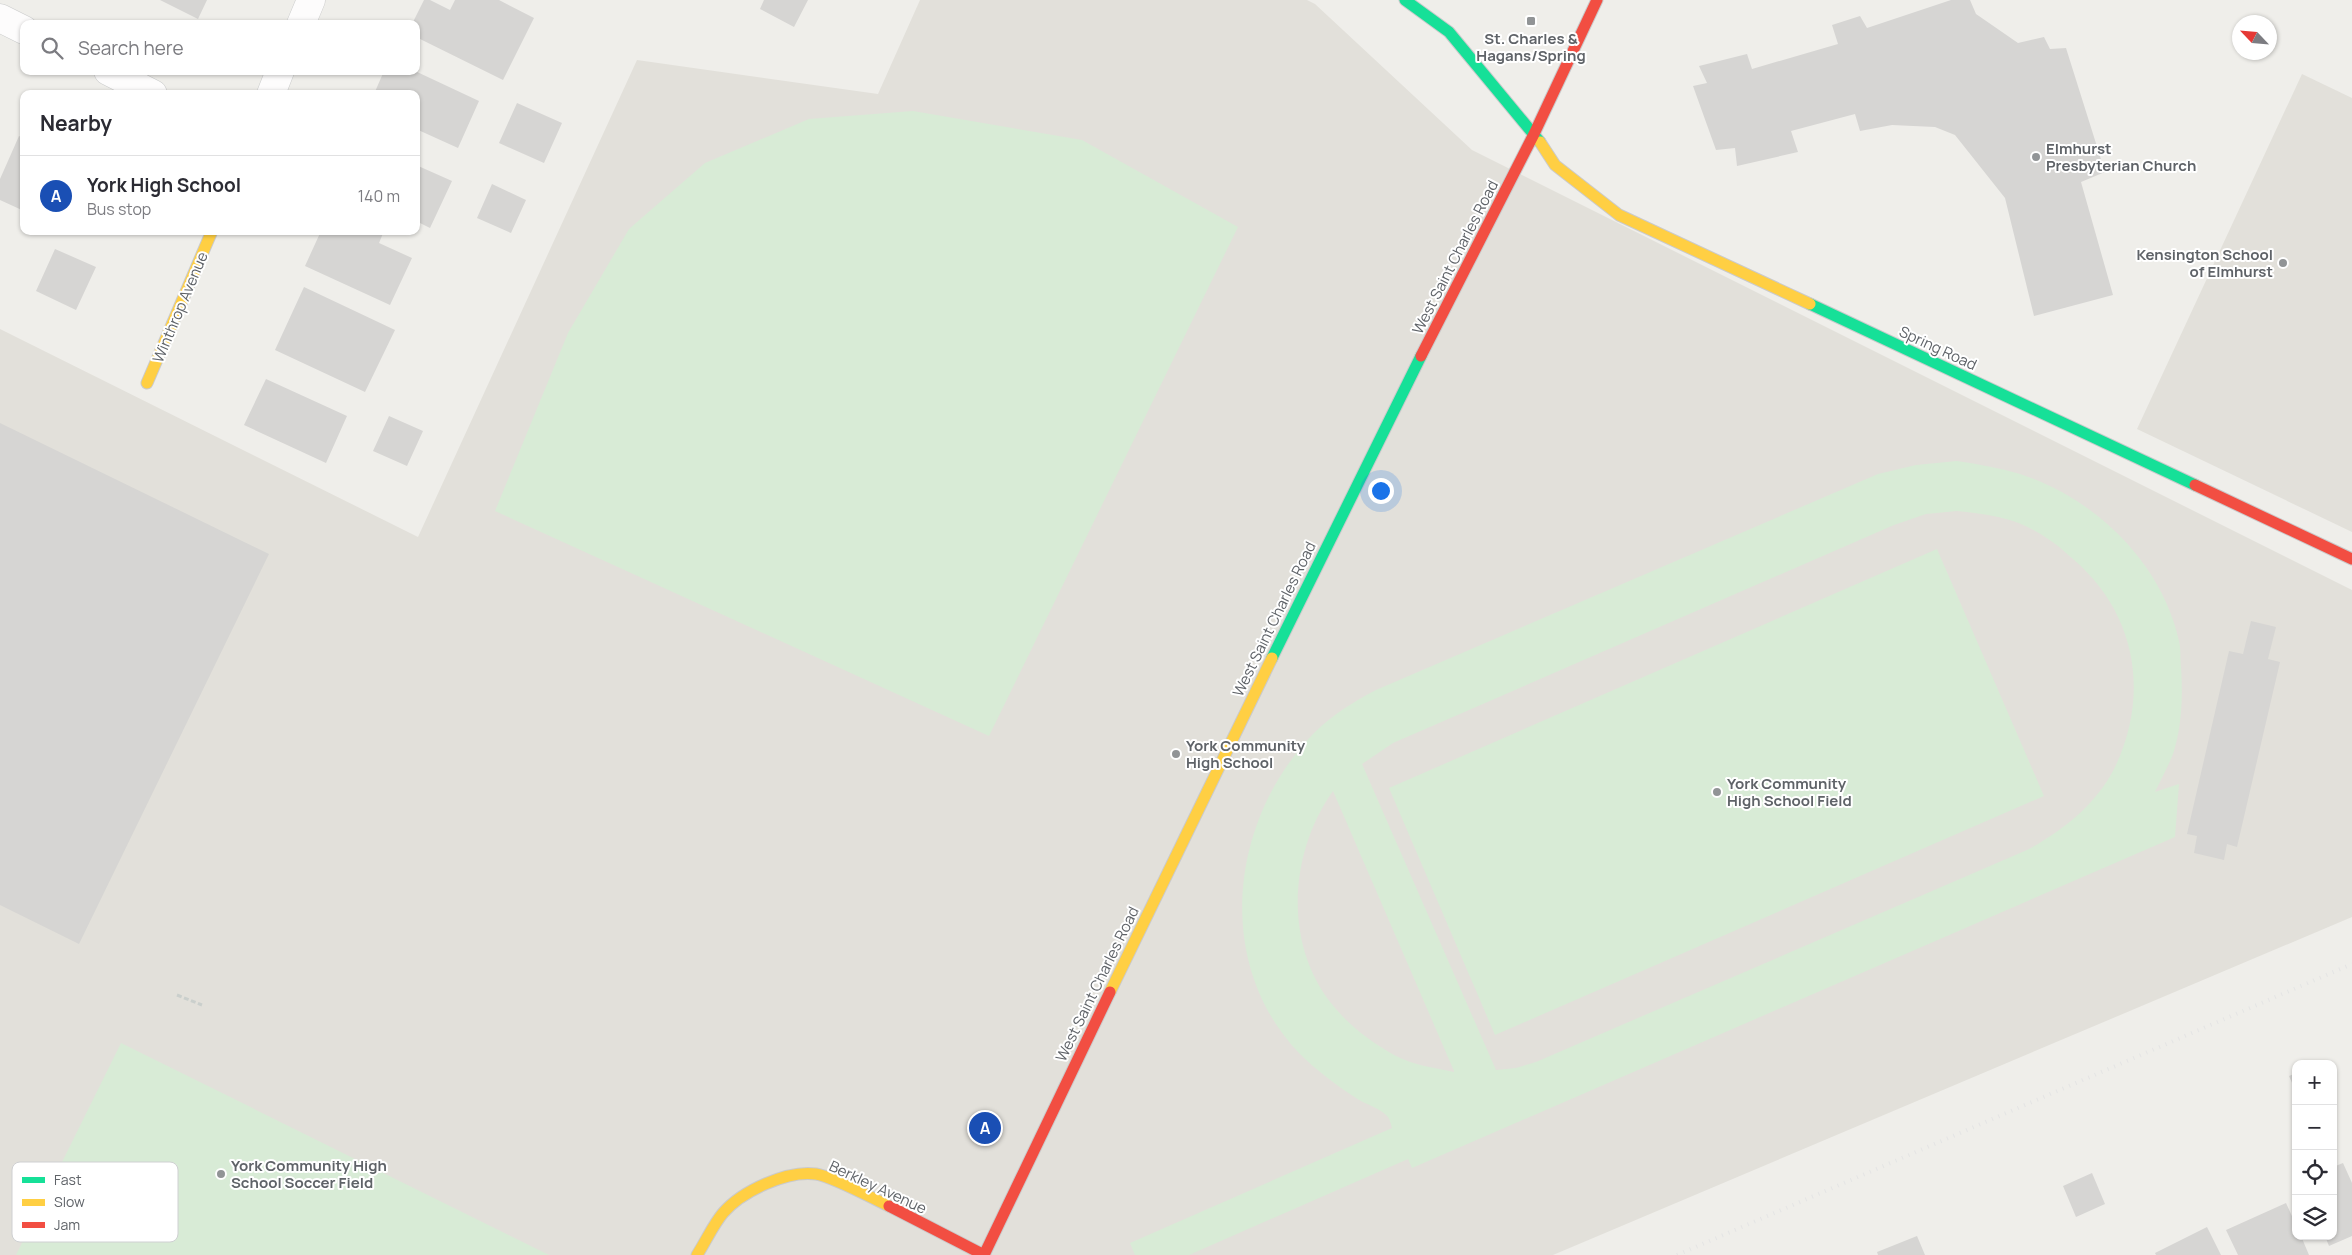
<!DOCTYPE html>
<meta charset="utf-8">
<style>
body{margin:0;font-family:Manrope,sans-serif;background:#f2f2f3;color:#2b2b33}
.controls{position:absolute;right:15px;bottom:15px;display:grid;overflow:hidden;border-radius:10px;box-shadow:0 1px 4px #0004}
.controls button{width:45px;height:45px;display:grid;place-items:center;padding:0;border:0;border-bottom:1px solid #e1e1e2;background:#fff;color:#2b2b33;font:25px sans-serif}
.compass{position:absolute;left:2232px;top:15px;width:45px;height:45px;border-radius:50%;background:#fff;box-shadow:0 1px 4px #0004;rotate:296deg}
.you{position:absolute;left:1380px;top:490px;width:18px;height:18px;margin:-12px;border:4px solid #fff;border-radius:50%;background:#1a73e8;box-shadow:0 0 0 8px #1a73e833}
.badge{display:grid;place-items:center;width:32px;height:32px;border-radius:50%;background:#0f766e;color:#fff;font-size:16px;font-weight:700}
.pin{position:absolute;translate:-50% -50%;border:2px solid #fff;box-shadow:0 1px 5px #0006}
.list{margin:0;padding:0;list-style:none}
h2{display:flex;justify-content:space-between;align-items:center;height:65px;margin:0;padding:0 20px;font-size:21px}
h2 small{font-size:16px;font-weight:400;color:#7c7c81}
.list li{display:grid;grid-template-columns:32px 1fr auto;gap:15px;align-items:center;box-sizing:border-box;height:80px;padding:0 20px;border-top:1px solid #e1e1e2}
.list b{display:block;font-size:19px;white-space:nowrap}
.list p{margin:0;font-size:16px;white-space:nowrap;color:#7c7c81}
.list em{font-size:16px;font-style:normal;color:#7c7c81}
.icon{flex:none;width:28px;height:28px;fill:none;stroke:currentColor;stroke-width:2;stroke-linecap:round;stroke-linejoin:round}
.map{position:relative;flex:none;width:2352px;height:1255px;overflow:hidden}
.search{position:absolute;background:#fff;box-shadow:0 1px 4px #0004;left:20px;top:20px;width:400px;height:55px;display:flex;align-items:center;gap:12px;box-sizing:border-box;padding:0 18px;border-radius:10px;color:#7c7c81;font-size:19px}
.panel{position:absolute;background:#fff;box-shadow:0 1px 4px #0004;left:20px;top:90px;width:400px;height:145px;border-radius:10px}
.map>svg:first-child{display:block}
.education{fill:#e2e0da}
.green{fill:#d8ebd6;fill-rule:evenodd}
.building{fill:#d6d5d3}
.lines{fill:none;stroke-linecap:round;stroke-linejoin:round}
.street-casing{stroke:#cbcccc;stroke-width:29}
.fast-casing{stroke:#cacacb;stroke-width:13}
.slow-casing{stroke:#cacacb;stroke-width:13}
.jam-casing{stroke:#cacacb;stroke-width:13}
.path{stroke:#cacfcc;stroke-width:3;stroke-dasharray:5 2.5;stroke-linecap:butt}
.street{stroke:#fdfcfc;stroke-width:28}
.fast{stroke:#16e098;stroke-width:11}
.slow{stroke:#ffcf43;stroke-width:11}
.jam{stroke:#f24e42;stroke-width:11}
.rail{stroke:#e4e4e4;stroke-width:4;stroke-dasharray:1 6;stroke-linecap:butt}
.poi-dot{fill:#919496;stroke:#fff;stroke-width:2}
.labels{text-anchor:middle;dominant-baseline:central;stroke-width:4;stroke-linejoin:round;paint-order:stroke}
.poi-label{font-size:15px;font-weight:bold;fill:#5f6368;stroke:#fff;text-anchor:start}
.street-label{font-size:15px;fill:#5f6368;stroke:#fff}
.key{fill:#fff;stroke:#cfd0d2;stroke-width:1}
.key-label{font-size:14px;fill:#5f6368}
</style>
<div class="map">
<svg width="2352" height="1255" viewBox="0 0 2352 1255">
<rect width="100%" height="100%" fill="#efeeea"/>
<path class="education" d="M920 0H1307L1315 4 1472 150 2352 590V917L1553 1255H0V329L418 537 637 60 878 94Z
M2302 74 2352 98V532L2137 429Z"/>
<path class="green" d="M913 111 1082 140 1238 227 989 736 495 511 568 333 629 229 705 163 809 119Z
M1957 461C1979 464 1999 468 2020 474 2095 498 2162 563 2179 641 2181 649 2180 658 2181 667 2183 695 2182 727 2173 754 2168 767 2161 779 2155 792L2179 784 2175 837 1412 1168 1408 1159 1189 1255H1135L1130 1243 1392 1128C1391 1125 1390 1120 1388 1117 1382 1109 1365 1104 1356 1098 1336 1085 1316 1070 1299 1053 1213 963 1230 819 1314 733 1332 715 1353 702 1376 690L1878 474 1916 465ZM1957 511C1975 513 1995 515 2013 521 2036 529 2055 542 2073 559 2135 612 2150 691 2116 765 2098 803 2063 831 2027 850L1536 1062 1516 1068 1496 1070 1362 764 1393 743 1894 525 1926 514ZM1333 791 1454 1071V1072C1435 1068 1413 1065 1396 1056 1374 1044 1352 1028 1336 1009 1283 949 1288 854 1333 791Z
M1937 549 2044 796 1495 1035 1389 788Z
M121 1043 549 1255H16Z"/>
<path class="building" d="M160 0H207L198 19Z
M424 0H430L450 10 455 0H499L534 18 503 80 416 37V24H412Z
M764 0H808L794 27 760 9Z
M1951 0H1970L1976 14 2018 43 2044 37 2050 49 2066 48 2105 172 2081 182 2113 295 2034 316 2005 198 1955 135 1935 127 1892 125 1860 131 1855 114 1791 131 1798 152 1737 166 1735 148 1716 150 1693 86 1707 83 1699 66 1747 54 1752 69 1838 44 1832 25 1860 16 1867 28Z
M384 71H415L479 101 458 148 416 129V94H374Z
M517 103 562 123 544 163 499 143Z
M19 136 24 138V211L0 200V179Z
M416 165 452 181 430 228 416 221Z
M492 184 526 200 511 233 477 218Z
M321 231H384L379 243 412 258 390 305 305 266Z
M55 249 96 267 76 310 36 291Z
M304 287 395 330 365 392 275 350Z
M266 379 347 416 326 463 244 425Z
M389 416 423 431 407 466 373 451Z
M0 423 269 554 79 944 0 905Z
M2251 621 2276 627 2268 659 2280 662 2237 847 2227 844 2224 860 2194 853 2197 836 2187 834 2229 651 2243 654Z
M2296 1073V1092L2289 1076Z
M2343 1163 2352 1183V1236L2329 1246 2325 1236H2333V1167Z
M2092 1173 2105 1204 2076 1217 2063 1186Z
M2286 1203 2296 1225V1236H2301L2309 1255H2238L2226 1230Z
M2207 1227 2221 1255H2156L2155 1253Z
M1917 1236 1925 1255H1878L1877 1252Z"/>
<g class="lines">
<g class="street-casing">
<path id="street" d="M0 18 24 30
M301 24 311 0
M108 71 153 94
M271 94 280 71"/>
</g>
<g class="fast-casing">
<path id="fast" d="M1405 0 1449 32 1540 142
M1810 304 2195 485
M1272 658 1421 356"/>
</g>
<g class="slow-casing">
<path id="slow" d="M1540 142 1555 165 1619 215 1810 304
M147 383 212 231
M1110 992 1272 658
M697 1255C706 1241 713 1225 723 1213 742 1191 787 1170 816 1174 834 1177 872 1198 889 1206"/>
</g>
<g class="jam-casing">
<path id="jam" d="M1421 356 1534 134 1597 0
M2195 485 2352 559
M889 1206 984 1255
M984 1255 1110 992"/>
</g>
<path class="path" d="M177 995 202 1005"/>
<use href="#street" class="street"/>
<use href="#fast" class="fast"/>
<use href="#slow" class="slow"/>
<use href="#jam" class="jam"/>
<path class="rail" d="M1677 1255 2352 964"/>
</g>
<g class="poi-dot">
<rect x="1526" y="16" width="10" height="10" rx="2.5"/>
<circle cx="2036" cy="157" r="5"/>
<circle cx="2283" cy="263" r="5"/>
<circle cx="1176" cy="754" r="5"/>
<circle cx="1717" cy="792" r="5"/>
<circle cx="221" cy="1174" r="5"/>
</g>
<g class="labels">
<g class="poi-label">
<text x="1531" y="38" text-anchor="middle">St. Charles &amp;<tspan x="1531" dy="17">Hagans/Spring</tspan></text>
<text x="2046" y="148">Elmhurst<tspan x="2046" dy="17">Presbyterian Church</tspan></text>
<text x="2273" y="254" text-anchor="end">Kensington School<tspan x="2273" dy="17">of Elmhurst</tspan></text>
<text x="1186" y="745">York Community<tspan x="1186" dy="17">High School</tspan></text>
<text x="1727" y="783">York Community<tspan x="1727" dy="17">High School Field</tspan></text>
<text x="231" y="1165">York Community High<tspan x="231" dy="17">School Soccer Field</tspan></text>
</g>
<g class="street-label">
<text transform="translate(1455 257) rotate(-63)">West Saint Charles Road</text>
<text transform="translate(180 307) rotate(-67)">Winthrop Avenue</text>
<text transform="translate(1938 348) rotate(25)">Spring Road</text>
<text transform="translate(1274 619) rotate(-64)">West Saint Charles Road</text>
<text transform="translate(1097 984) rotate(-64)">West Saint Charles Road</text>
<text transform="translate(878 1187) rotate(25)">Berkley Avenue</text>
</g>
</g>
<rect x="12" y="1162" width="166" height="80" rx="8" class="key"/>
<rect x="22" y="1177" width="23" height="6" fill="#16e098"/>
<rect x="22" y="1199" width="23" height="7" fill="#ffcf43"/>
<rect x="22" y="1222" width="23" height="6" fill="#f24e42"/>
<g class="key-label">
<text x="54" y="1185">Fast</text>
<text x="54" y="1207">Slow</text>
<text x="54" y="1230">Jam</text>
</g>
</svg>
<div class="controls">
<button>+</button>
<button>−</button>
<button><svg class="icon" aria-label="locate" viewBox="0 0 24 24"><circle cx="12" cy="12" r="6"/><path d="M12 2v4M12 18v4M2 12h4M18 12h4"/></svg></button>
<button><svg class="icon" aria-label="layers" viewBox="0 0 24 24"><path d="M12 4l9 5-9 5-9-5zM3 14l9 5 9-5"/></svg></button>
</div>
<svg class="compass" viewBox="-18 -18 36 36"><path d="M0-13l5 13h-10z" fill="#e53935"/><path d="M0 13l5-13h-10z" fill="#7c7c81"/></svg>
<div class="you"></div>
<div class="pin badge" style="left:985px;top:1128px;background:#1a4fb4">A</div>
<div class="search"><svg class="icon" aria-label="search" viewBox="0 0 24 24"><circle cx="10" cy="10" r="6"/><path d="M15 15l6 6"/></svg>Search here</div>
<section class="panel">
<h2>Nearby<small></small></h2>
<ul class="list">
<li><span class="badge" style="background:#1a4fb4">A</span><div><b>York High School</b><p>Bus stop</p></div><em>140 m</em></li>
</ul>
</section>
</div>
